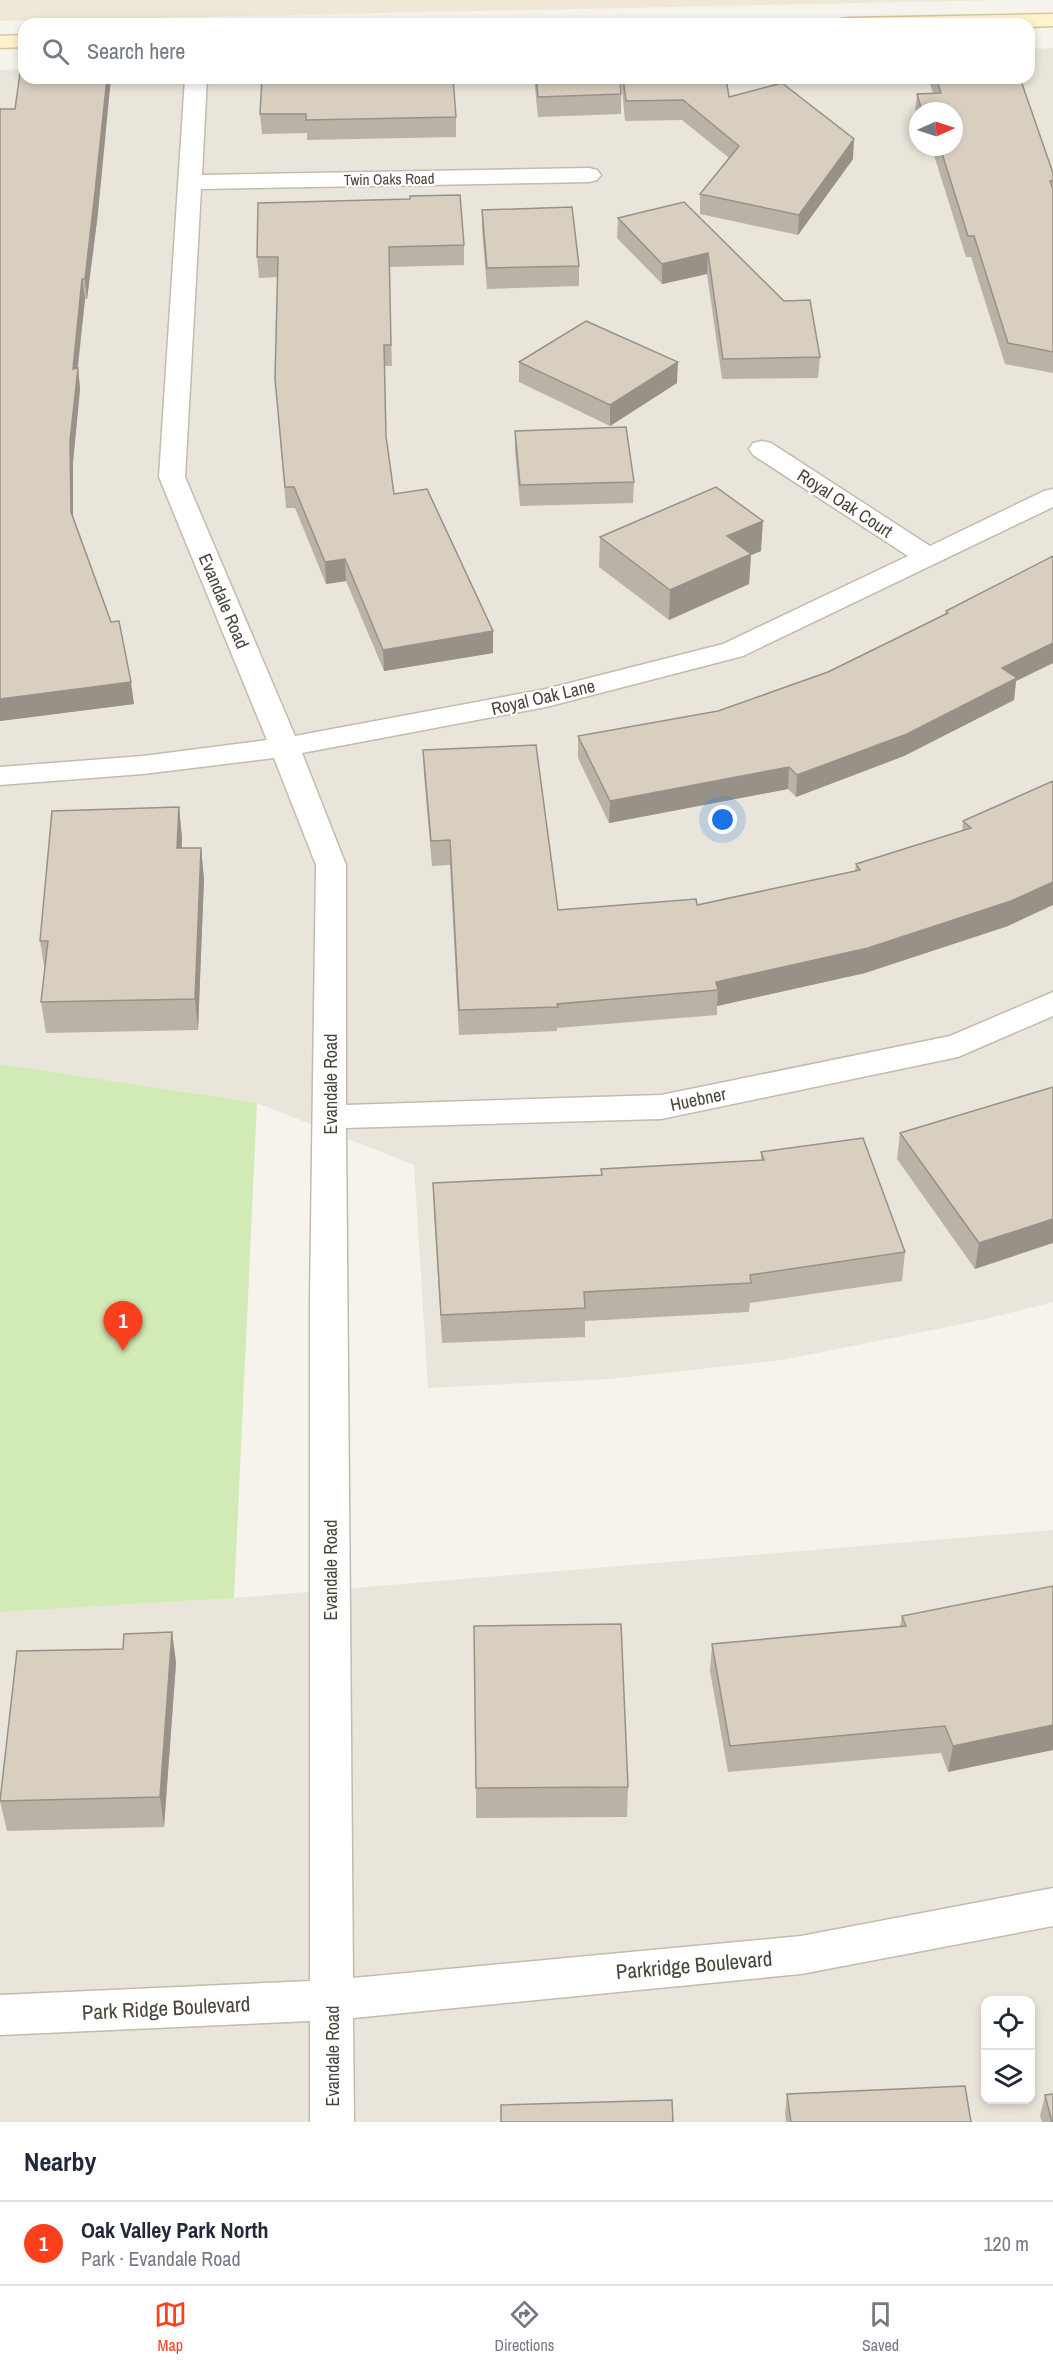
<!DOCTYPE html>
<meta charset="utf-8">
<style>
body{margin:0;font-family:"Archivo Narrow",sans-serif;background:#f6f6f7;color:#1f2937}
.controls{position:absolute;right:18px;bottom:18px;display:grid;overflow:hidden;border-radius:12px;box-shadow:0 3px 9px #0003}
.controls button{width:54px;height:54px;display:grid;place-items:center;padding:0;border:0;border-bottom:2px solid #e0e1e3;background:#fff;color:#1f2937;font:30px sans-serif}
.compass{position:absolute;left:909px;top:102px;width:54px;height:54px;border-radius:50%;background:#fff;box-shadow:0 3px 9px #0003;rotate:87deg}
.you{position:absolute;left:723px;top:820px;width:21px;height:21px;margin:-15px;border:4px solid #fff;border-radius:50%;background:#1a73e8;box-shadow:0 0 0 9px #1a73e833}
.badge{display:grid;place-items:center;width:39px;height:39px;border-radius:50%;background:#fc3f1d;color:#fff;font-size:20px;font-weight:700}
.pin{position:absolute;translate:-50% -50px;filter:drop-shadow(0 2px 3px #0008)}
.pin::after{content:'';position:absolute;top:32px;width:21px;height:18px;background:inherit;clip-path:polygon(0 0,100% 0,50% 100%)}
.list{margin:0;padding:0;list-style:none}
h2{display:flex;justify-content:space-between;align-items:center;height:78px;margin:0;padding:0 24px;font-size:26px}
h2 small{font-size:20px;font-weight:400;color:#747a83}
.list li{display:grid;grid-template-columns:39px 1fr auto;gap:18px;align-items:center;box-sizing:border-box;height:84px;padding:0 24px;border-top:2px solid #e0e1e3}
.list b{display:block;font-size:22px;white-space:nowrap}
.list p{margin:0;font-size:20px;white-space:nowrap;color:#747a83}
.list em{font-size:20px;font-style:normal;color:#747a83}
.icon{flex:none;width:33px;height:33px;fill:none;stroke:currentColor;stroke-width:2;stroke-linecap:round;stroke-linejoin:round}
.map{position:relative;flex:none;width:1053px;height:2122px;overflow:hidden}
.search{position:absolute;background:#fff;box-shadow:0 3px 9px #0003;left:18px;right:18px;top:18px;height:66px;display:flex;align-items:center;gap:15px;box-sizing:border-box;padding:0 21px;border-radius:18px;color:#747a83;font-size:22px}
.sheet{height:162px;background:#fff}
nav{display:flex;justify-content:space-around;align-items:center;box-sizing:border-box;height:84px;border-top:2px solid #e0e1e3;background:#fff;font-size:16px;color:#747a83}
nav a{display:grid;justify-items:center;gap:3px}
nav .on{color:#fc3f1d}
.map>svg:first-child{display:block}
.residential{fill:#eae5da;fill-rule:evenodd}
.education{fill:#efe8d6}
.green{fill:#d2eab5}
.lines{fill:none;stroke-linecap:round;stroke-linejoin:round}
.street-casing{stroke:#c2bbae;stroke-width:3}
.secondary-casing{stroke:#d6c79b;stroke-width:3}
.street{fill:#fff;fill-rule:evenodd}
.secondary{fill:#fff3cd;fill-rule:evenodd}
.wall{fill:#bab2a6}
.shaded-wall{fill:#979187}
.building{fill:#d8cfc1;stroke:#979187;stroke-width:1.5}
.labels{text-anchor:middle;dominant-baseline:central;stroke-width:4.5;stroke-linejoin:round;paint-order:stroke}
.far-street-label{font-size:15px;fill:#4b4439;stroke:#fff}
.street-label{font-size:18px;fill:#4b4439;stroke:#fff}
.near-street-label{font-size:21px;fill:#4b4439;stroke:#fff}
</style>
<div class="map">
<svg width="1053" height="2122" viewBox="0 0 1053 2122">
<rect width="100%" height="100%" fill="#f6f3ec"/>
<path class="residential" d="M1053 48V1302L972 1322 782 1360 610 1379 428 1388 414 1165 257 1103 0 1064V70L24 69V78H1029V49ZM918 111H954V147H918Z
M1053 1530V2122H0V1612L234 1598ZM986 2000H1030V2100H986Z"/>
<path class="education" d="M0 0H1005L0 21Z"/>
<path class="green" d="M0 1064 257 1103 234 1598 0 1612Z"/>
<g class="lines">
<g class="street-casing">
<path id="street" d="M185 78H207L202 175 589 168 597 170 601 175 597 180 589 182 201 189 185 477 295 736 546 689 723 644 908 556 753 455 749 449 753 443 762 441 771 443 930 546 1044 491 1053 489V507L743 656 546 707 302 753 346 865V1105L661 1095 950 1036 1053 992V1016L958 1057 661 1119 346 1128 353 1978 801 1936 1053 1888V1926L801 1974 353 2018 354 2122H310V2021L0 2035V1995L310 1981V1299L316 865 274 758 143 774 0 785V767L143 756 267 740 159 477Z"/>
</g>
<g class="secondary-casing">
<path id="secondary" d="M1053 14V26L1029 27V24H838L841 19 849 18Z
M24 35V47L0 48V36Z"/>
</g>
<use href="#street" class="street"/>
<use href="#secondary" class="secondary"/>
</g>
<path class="wall" d="M262 78 456 117V137L307 140V133L262 134 260 114Z
M534 78H620L621 94V114L538 117Z
M621 78H726L729 97 853 159 798 235 700 214V194L729 158 682 120 625 121Z
M928 78H1020L1053 173V373L1005 364 971 257H966L933 152H926L925 147H954V111H918V124L915 113 917 94 933 93Z
M15 109 98 213 87 299H85L78 368 80 389 73 462V519L134 704 0 721Z
M684 202 784 301 820 357 818 378 722 379 707 274 662 284 617 238 618 218Z
M258 203 464 245V265L389 267 392 366H384L386 438 394 494 493 653 384 671 346 581 326 584 295 508H286L275 379 278 277 259 278 257 257Z
M482 210 579 266V286L487 289 482 230Z
M519 362 677 383 610 426 519 382Z
M515 431 634 482 633 503 520 506 515 452Z
M600 537 761 551 751 555 749 584 669 620 599 567Z
M1053 556V663L1016 681 1014 700 904 756 796 797 788 789 609 823 578 758V736L718 711 828 672 945 614 946 611Z
M423 750 558 910 697 905 855 871 856 864 962 831 963 821 1053 781 1008 926 865 973 717 1006V1015L557 1028V1031L459 1035 450 865 432 866 424 775Z
M179 807 182 838V848H201L204 879 198 1030 46 1033 41 1002 45 972 40 941Z
M1053 1087 975 1269 897 1159 900 1133Z
M761 1152 905 1252 902 1281 750 1303 749 1312 585 1321V1337L442 1343 434 1212 433 1183 601 1176V1169L761 1160Z
M1053 1586 948 1772 941 1753 728 1772 710 1671 712 1644 900 1627 902 1616Z
M172 1632 176 1663 164 1827 7 1831 0 1801Z
M628 1787 627 1817 476 1818V1788Z
M787 2094 971 2122H786L785 2114Z
M1045 2095 1053 2122H1042L1040 2116Z"/>
<path class="shaded-wall" d="M107 78H111L98 213 87 299 85 279Z
M854 139 853 159 798 235 799 215Z
M708 253 707 274 662 284V264Z
M82 279 85 299 75 390 73 369Z
M678 362 677 383 610 426V405Z
M78 368 80 389 73 462V533L71 512 70 441Z
M763 521 761 551 751 555 749 584 669 620 670 590 727 536Z
M345 559 346 581 326 584 325 562Z
M493 631V653L384 671 383 650Z
M1053 643V663L1016 681 1014 700 904 756 796 797 797 775 1002 668Z
M131 682 134 704 0 721V699Z
M789 767 788 789 609 823 610 801Z
M179 807 182 838 180 879 177 848Z
M201 848 204 879 198 1030 195 999Z
M1053 882V905L1008 926 865 973 717 1006 718 990 716 982Z
M1053 1219V1243L975 1269 979 1243Z
M172 1632 176 1663 164 1827 160 1797Z
M1053 1725V1750L948 1772 953 1746Z"/>
<path class="building" d="M22 59H24V78H107L95 192 85 279H82L73 369 78 368 70 441 71 512 111 622 119 621 131 682 0 699V109H15Z
M262 78H453L456 117 306 120V114H260Z
M536 78H620L621 94 538 97Z
M623 78H726L729 97 782 83 854 139 799 215 700 194 739 146 683 100 626 101Z
M936 78H1020L1053 173V181H1050L1053 189V352L1008 343 974 236H968L940 147H954V111H922L917 94 941 93Z
M460 195 464 245 389 247 391 345H384L386 436 394 494 427 489 493 631 383 650 345 559 325 562 294 487H285L275 379 278 257H257L258 203 410 199V196Z
M684 202 784 301 810 300 820 357 723 359 708 253 662 264 618 218Z
M572 207 579 266 487 268 482 210Z
M586 321 678 362 610 405 519 362Z
M626 427 634 482 520 485 515 431Z
M716 487 763 521 727 536 751 554 670 590 600 537Z
M1053 556V643L1002 668 1017 678 907 734 797 775 789 767 610 801 578 736 718 711 828 672 948 613 946 611Z
M536 745 558 910 696 899 697 905 860 870 856 864 971 828 963 821 1053 781V882L1011 901 868 948 716 982 718 990 557 1004 558 1007 459 1010 450 840 431 841 423 750Z
M179 807 177 848H201L195 999 41 1002 48 941H40L52 811Z
M1053 1087V1219L979 1243 900 1133Z
M863 1138 905 1252 750 1275 751 1283 584 1292 585 1308 441 1315 433 1183 602 1175 601 1169 764 1160 761 1152Z
M1053 1586V1725L953 1746 945 1726 730 1746 712 1644 906 1626 902 1616Z
M621 1624 628 1787 476 1788 474 1626Z
M172 1632 160 1797 0 1801 17 1651 123 1649 124 1634Z
M965 2086 971 2122H791L787 2094Z
M1053 2094V2122H1052L1045 2095Z
M672 2100 673 2122H501V2105Z"/>
<g class="labels">
<g class="far-street-label">
<text transform="translate(389 179) rotate(-1)">Twin Oaks Road</text>
</g>
<g class="street-label">
<text transform="translate(845 503) rotate(33)">Royal Oak Court</text>
<text transform="translate(224 601) rotate(67)">Evandale Road</text>
<text transform="translate(543 697) rotate(-13)">Royal Oak Lane</text>
<text transform="translate(330 1084) rotate(-90)">Evandale Road</text>
<text transform="translate(698 1099) rotate(-12)">Huebner</text>
<text transform="translate(330 1570) rotate(-90)">Evandale Road</text>
<text transform="translate(332 2056) rotate(-90)">Evandale Road</text>
</g>
<g class="near-street-label">
<text transform="translate(694 1965) rotate(-5)">Parkridge Boulevard</text>
<text transform="translate(166 2008) rotate(-3)">Park Ridge Boulevard</text>
</g>
</g>
</svg>
<div class="controls">
<button><svg class="icon" aria-label="locate" viewBox="0 0 24 24"><circle cx="12" cy="12" r="6"/><path d="M12 2v4M12 18v4M2 12h4M18 12h4"/></svg></button>
<button><svg class="icon" aria-label="layers" viewBox="0 0 24 24"><path d="M12 4l9 5-9 5-9-5zM3 14l9 5 9-5"/></svg></button>
</div>
<svg class="compass" viewBox="-18 -18 36 36"><path d="M0-13l5 13h-10z" fill="#e53935"/><path d="M0 13l5-13h-10z" fill="#747a83"/></svg>
<div class="you"></div>
<div class="pin badge" style="left:123px;top:1351px">1</div>
<div class="search"><svg class="icon" aria-label="search" viewBox="0 0 24 24"><circle cx="10" cy="10" r="6"/><path d="M15 15l6 6"/></svg>Search here</div>
</div>
<section class="sheet">
<h2>Nearby<small></small></h2>
<ul class="list">
<li><span class="badge">1</span><div><b>Oak Valley Park North</b><p>Park · Evandale Road</p></div><em>120 m</em></li>
</ul>
</section>
<nav>
<a class="on"><svg class="icon" aria-label="map" viewBox="0 0 24 24"><path d="M3 6l6-2 6 2 6-2v14l-6 2-6-2-6 2zM9 4v14M15 6v14"/></svg>Map</a>
<a><svg class="icon" aria-label="directions" viewBox="0 0 24 24"><path d="M12 3l9 9-9 9-9-9zM9 14v-3h6M13 9l2 2-2 2"/></svg>Directions</a>
<a><svg class="icon" aria-label="saved" viewBox="0 0 24 24"><path d="M7 4h10v16l-5-4-5 4z"/></svg>Saved</a>
</nav>
